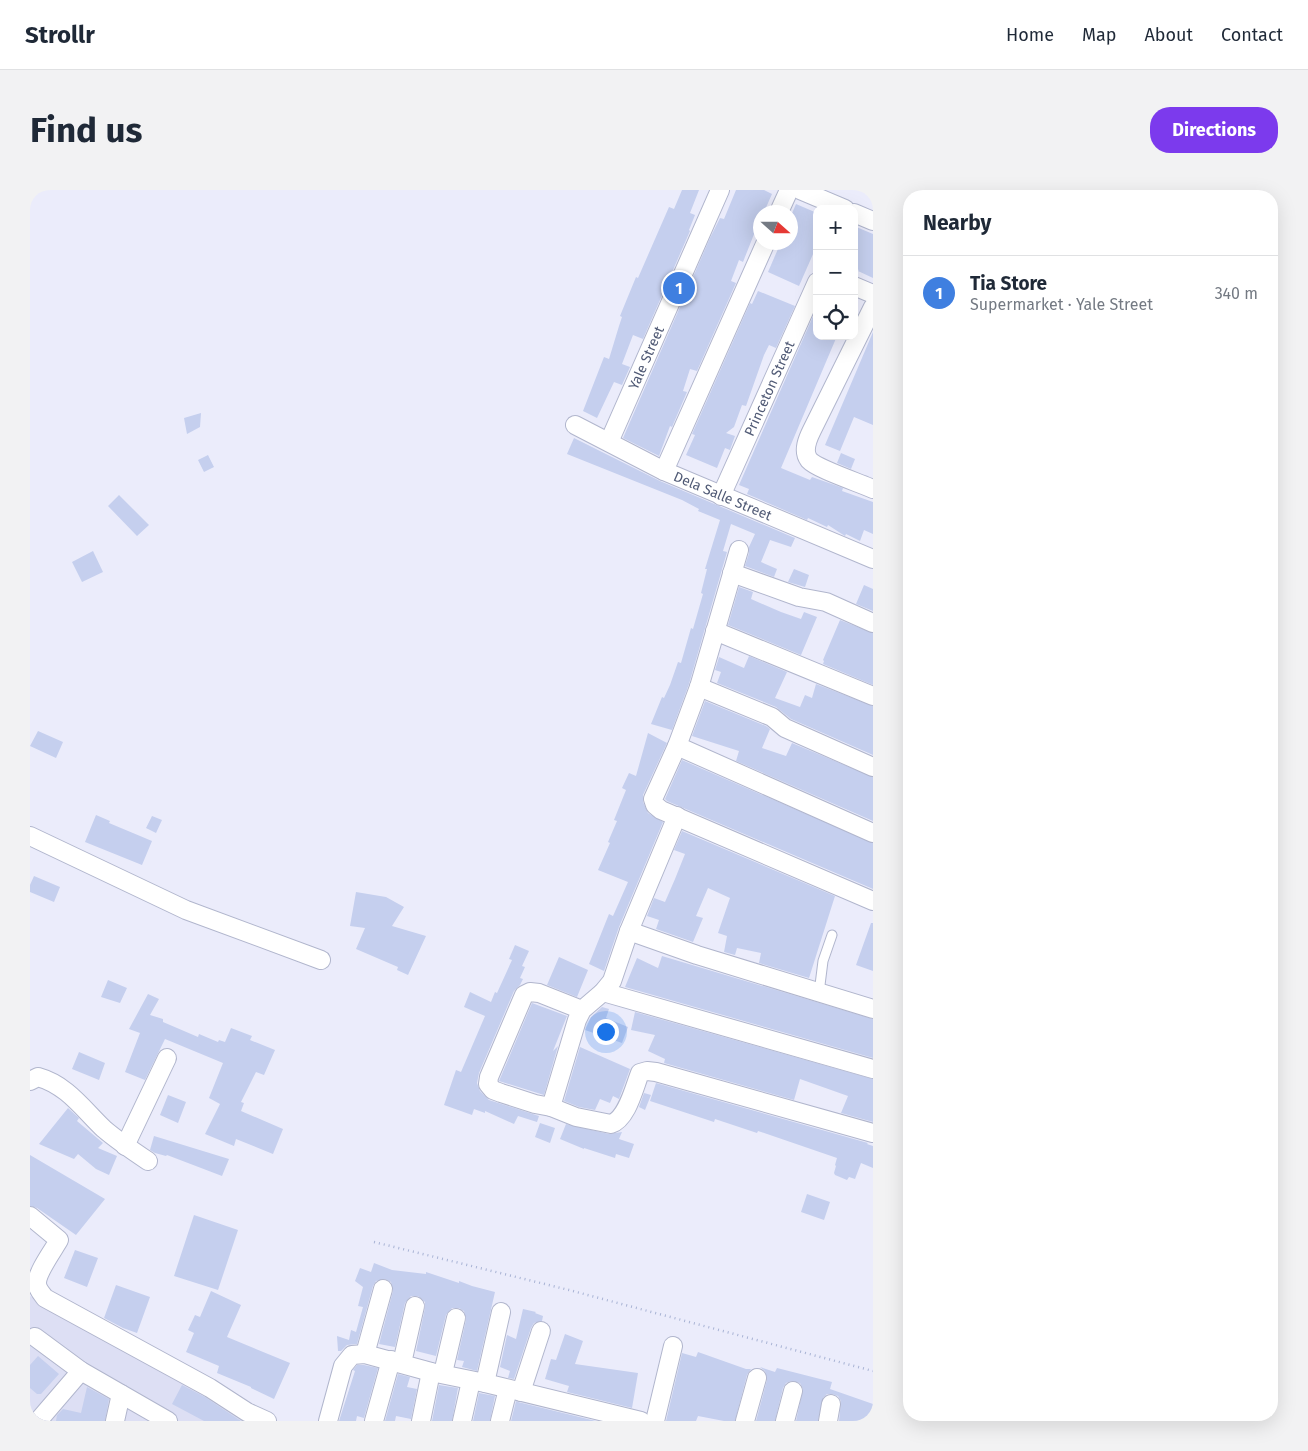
<!DOCTYPE html>
<meta charset="utf-8">
<style>
body{margin:0;font-family:"Fira Sans",sans-serif;background:#f2f2f3;color:#1f2937}
.controls{position:absolute;right:15px;top:15px;display:grid;overflow:hidden;border-radius:10px;box-shadow:0 5px 20px #0002}
.controls button{width:45px;height:45px;display:grid;place-items:center;padding:0;border:0;border-bottom:1px solid #e0e1e3;background:#fff;color:#1f2937;font:25px sans-serif}
.compass{position:absolute;left:723px;top:15px;width:45px;height:45px;border-radius:50%;background:#fff;box-shadow:0 5px 20px #0002;rotate:111deg}
.you{position:absolute;left:575px;top:841px;width:18px;height:18px;margin:-12px;border:4px solid #fff;border-radius:50%;background:#1a73e8;box-shadow:0 0 0 8px #1a73e833}
.badge{display:grid;place-items:center;width:32px;height:32px;border-radius:50%;background:#7c3aed;color:#fff;font-size:16px;font-weight:700}
.pin{position:absolute;translate:-50% -50%;border:2px solid #fff;box-shadow:0 1px 5px #0006}
.list{margin:0;padding:0;list-style:none}
h2{display:flex;justify-content:space-between;align-items:center;height:65px;margin:0;padding:0 20px;font-size:21px}
h2 small{font-size:16px;font-weight:400;color:#747a83}
.list li{display:grid;grid-template-columns:32px 1fr auto;gap:15px;align-items:center;box-sizing:border-box;height:75px;padding:0 20px;border-top:1px solid #e0e1e3}
.list b{display:block;font-size:19px;white-space:nowrap}
.list p{margin:0;font-size:16px;white-space:nowrap;color:#747a83}
.list em{font-size:16px;font-style:normal;color:#747a83}
.icon{flex:none;width:28px;height:28px;fill:none;stroke:currentColor;stroke-width:2;stroke-linecap:round;stroke-linejoin:round}
.map{position:relative;flex:none;width:843px;height:1231px;overflow:hidden;border-radius:20px}
header{display:flex;align-items:center;gap:30px;box-sizing:border-box;height:70px;padding:0 25px;background:#fff;border-bottom:1px solid #e0e1e3}
header strong{font-size:24px}
nav{display:flex;gap:28px;margin-inline-start:auto;font-size:18px}
.intro{display:flex;align-items:center;justify-content:space-between;box-sizing:border-box;height:120px;padding:0 30px}
h1{margin:0;font-size:35px}
.button{padding:12px 22px;border-radius:20px;background:#7c3aed;color:#fff;font-size:18px;font-weight:700}
main{display:flex;gap:30px;padding:0 30px}
aside{flex:1;background:#fff;border-radius:20px;box-shadow:0 5px 20px #0002}
.map>svg:first-child{display:block}
.residential{fill:#dddff4}
.building{fill:#c5cfee}
.lines{fill:none;stroke-linecap:round;stroke-linejoin:round}
.service-casing{stroke:#b1b6cd;stroke-width:11}
.minor-casing{stroke:#b1b6cd;stroke-width:20}
.path{stroke:#a8b3d4;stroke-width:2.5;stroke-dasharray:1 4;stroke-linecap:butt}
.service{stroke:#fff;stroke-width:9}
.minor{stroke:#fff;stroke-width:18}
.labels{text-anchor:middle;dominant-baseline:central;stroke-width:4;stroke-linejoin:round;paint-order:stroke}
.street-label{font-size:14px;fill:#505a75;stroke:#f1f2fe}
</style>
<header>
<strong>Strollr</strong>
<nav><a>Home</a><a>Map</a><a>About</a><a>Contact</a></nav>
</header>
<div class="intro"><h1>Find us</h1><a class="button">Directions</a></div>
<main>
<div class="map">
<svg width="843" height="1231" viewBox="0 0 843 1231">
<rect width="100%" height="100%" fill="#ebecfb"/>
<path class="residential" d="M0 1106 232 1231H0Z"/>
<path class="building" d="M652 0H669L660 23 665 25 659 40 660 41 613 149 603 145 592 174 600 177 592 195 584 192 567 228 553 221 574 167 579 169 589 136 592 127 590 126 606 87 608 88 639 17 644 19Z
M706 0H734L742 4 734 22H730V29L713 72 709 70 701 91 706 93 667 181 660 179 653 201 657 202 642 237 640 236 629 266 593 248 680 48 690 28 694 29Z
M766 14 787 23V55L769 96 738 82 751 52H760V28Z
M824 36 843 44V88L828 81 829 80 824 78Z
M728 101 765 116 746 158 739 155 734 165 716 216 712 215 704 237 696 243 705 246 700 260 695 258 687 278 656 265 665 245 662 244 720 113 722 114Z
M784 124 787 125V146H807L751 278 780 290 782 287 799 293 813 298 812 301 843 312V344L834 340 830 351 816 344 815 346 798 335 797 337 778 328 777 330 717 304 719 299 709 295Z
M843 142V235L824 227 810 261 795 255Z
M171 223 170 237 157 244 154 228Z
M544 248 630 291 765 348 761 357 740 350 731 372 747 379 744 387 715 376 719 363V357L725 344 701 334 693 361 697 362 659 494 642 540 621 534 632 507 634 508 640 495 648 472 651 473 661 438 663 439 673 404 671 403 677 379H675L690 330 668 321 669 319 652 310 537 264Z
M811 263 825 269 821 279 807 273Z
M178 265 184 277 174 282 168 270Z
M89 305 119 335 107 346 78 316Z
M63 361 73 382 52 392 42 372Z
M764 379 779 385 775 397 758 392Z
M834 395 843 399V421L826 414Z
M709 397 723 402 721 409 751 422 771 429 774 422 787 427 771 465 698 435Z
M810 430 843 443V495L793 474 794 471 793 470Z
M719 466 757 482 745 508 770 517 775 505 782 508 786 494 843 516V565L761 529 746 517 687 493 691 482 685 480 689 467 714 478Z
M675 511 736 536 740 539 732 558 756 566 762 553 843 587V631L706 571 709 561 662 546Z
M8 541 33 552 26 568 0 556Z
M618 543 637 553 613 605V612L618 623 633 632 589 737 574 781 559 774 579 724 583 726 598 692 568 680 580 653 578 652 587 631 584 630 596 600 592 598 599 583 606 586Z
M652 570 843 653V699L637 611 635 609Z
M66 625 80 631 79 633 122 651 112 675 55 652Z
M122 626 132 630 126 643 116 638Z
M652 641 805 706 779 788 729 773 731 763 707 758 705 765 694 762 697 746 688 743 700 708 678 698 666 726 673 728 663 752 626 739 629 730 617 726 624 708 635 712 645 689 655 664 644 660Z
M4 686 30 697 24 712 0 702V695Z
M326 702 356 707 374 717 362 736 396 746 378 785 367 780 368 777 326 759 335 738 320 736Z
M841 733H843V781L826 775Z
M485 755 499 761 492 776 495 777 490 788 493 789 490 795 484 801 449 883 447 893 450 901 459 910 509 926 507 932 488 926 484 934 455 921V923L444 919 442 925 414 915 426 880 431 882 455 826 434 817 440 802 461 812 465 802 467 803 482 770 479 769Z
M632 766 843 829V868L595 797 607 768 628 778Z
M529 767 558 780 547 807 517 795Z
M78 790 97 798 90 813 71 807Z
M118 804 129 809 120 825 133 829V832L168 847 169 844 188 852 189 850 195 852 201 838 222 846 220 850 245 860 234 885 226 882 211 912 214 913 211 921 253 939 243 964 206 949 204 956 175 944 190 914 179 908 193 873 135 849 115 890 95 882 110 843 99 839Z
M502 813 537 826 523 861 528 856 514 905 469 891Z
M572 817 579 819 576 828 598 837 592 853 555 840 561 827Z
M605 822 843 889V932L811 923 818 906 770 889 764 910 634 873 635 869 618 861 625 845 601 840Z
M550 857 600 879 589 909 583 906 580 913 570 909 565 920 549 917 534 911Z
M49 862 75 873 69 890 42 879Z
M626 893 838 953 837 954 843 956V978L831 973 825 989 819 987 817 990 805 985 804 983 806 976 805 975 807 968 728 941 727 943 685 929 684 932 620 911Z
M614 903 621 905 615 920 609 917Z
M138 905 156 912 148 933 130 925Z
M38 918 49 928 47 931 73 953 68 958 87 966 79 985 66 979 48 964 44 969 9 954Z
M510 933 525 938 520 953 505 947Z
M536 934 579 944 592 942 589 949 604 954 599 968 586 964 585 968 554 958V959L530 949Z
M124 946 199 969 192 986 137 965 136 966 125 963 120 960Z
M0 965 75 1009 46 1045 7 1018 0 1016Z
M777 1004 800 1012 794 1030 771 1022Z
M164 1025 208 1040 188 1100 144 1086Z
M45 1060 68 1068 57 1097 34 1088Z
M344 1073 362 1080 396 1084V1082L429 1093V1091L442 1096 465 1102 447 1181 432 1177 434 1171 427 1170 436 1130 434 1121 429 1118H422L416 1125 406 1166 386 1161 395 1118V1112L388 1106H381L375 1113 365 1157 349 1154 363 1101 361 1092 355 1089 346 1091 343 1096 327 1154 317 1155 311 1161H308L307 1146 319 1150 321 1140 326 1142 333 1117 328 1116 333 1097 325 1091 330 1078 341 1082Z
M86 1095 120 1107 107 1143 93 1138 74 1128Z
M181 1101 211 1115 197 1147 260 1173 244 1209 221 1198V1197L187 1183 189 1176 156 1162 164 1143 158 1140 165 1125 170 1127Z
M493 1119 506 1122 505 1123 513 1126 512 1131 504 1133 501 1138 484 1189 478 1188 480 1181 470 1177 477 1145 486 1149Z
M535 1144 553 1151 545 1174 608 1183 602 1218 537 1202 539 1196 515 1189 521 1169 526 1170Z
M668 1162 716 1179H721L717 1185 705 1231H694L668 1226 666 1231H636L652 1163 666 1167Z
M8 1166 29 1184 11 1204H7L0 1198V1175Z
M327 1175H334L348 1178 334 1228 327 1226 326 1231H309L325 1181 323 1180Z
M730 1177 745 1182 747 1178 802 1192 800 1199 843 1214V1229L838 1227 837 1231H809L811 1211 808 1206 802 1204H797L793 1208 788 1231H766L773 1199 770 1193 761 1191 756 1193 753 1198 745 1231H726L737 1190 735 1181Z
M368 1184 380 1187 377 1197 387 1199 381 1229 366 1226 365 1231H355Z
M152 1195 175 1207 211 1231H174L142 1214Z
M409 1195 428 1198 422 1231H402Z
M57 1197 79 1209 75 1231H26L27 1225 33 1219 51 1223Z
M449 1203 465 1206 460 1231H443Z
M486 1211 488 1212 566 1231H481Z"/>
<g class="lines">
<g class="service-casing">
<path id="service" d="M789 803 793 771 802 745"/>
</g>
<g class="minor-casing">
<g id="minor">
<path d="M770 0 815 19"/>
<path d="M749 22 759 0"/>
<path d="M824 23 843 31"/>
<path d="M824 96 843 104"/>
<path d="M843 117 782 240C778 248 772 261 779 270 787 279 830 293 843 299"/>
<path id="s1" d="M545 235 634 281 843 369"/>
<path id="s2" d="M579 252 690 0"/>
<path d="M634 281 736 52"/>
<path id="s3" d="M691 306 787 92"/>
<path d="M709 360 669 497 647 556 623 609 625 615 631 620 843 711"/>
<path d="M702 383 769 407 796 412 843 433"/>
<path d="M685 441 843 506"/>
<path d="M669 497 742 527 755 538 843 577"/>
<path d="M647 556 843 643"/>
<path d="M0 646 156 720 291 770"/>
<path d="M599 741 667 765 843 819"/>
<path d="M573 802 843 879"/>
<path d="M552 820 509 803 500 802 494 805 459 887 458 894 463 900 471 903 505 914 521 917 547 830 552 820 573 802 582 791 599 741 647 626"/>
<path d="M0 891 8 887C37 895 53 919 74 939 88 951 103 961 118 971"/>
<path d="M521 917 546 927 581 934C597 929 604 898 610 883L617 881 626 882 843 943"/>
<path d="M95 956 137 868"/>
<path d="M0 1026 29 1050C24 1059 7 1082 7 1093 7 1099 12 1104 15 1108L180 1198 217 1222 237 1231"/>
<path d="M5 1147 51 1181 138 1231"/>
<path d="M335 1164 353 1099"/>
<path d="M372 1173 385 1116"/>
<path d="M413 1183 426 1128"/>
<path d="M455 1193 471 1122"/>
<path d="M491 1202 511 1141"/>
<path d="M8 1231 51 1181"/>
<path d="M85 1231 91 1204"/>
<path d="M298 1231 313 1176 322 1165 335 1164 401 1182 455 1193 611 1231"/>
<path d="M344 1231 361 1170"/>
<path d="M391 1231 401 1182"/>
<path d="M432 1231 441 1191"/>
<path d="M470 1231 478 1199"/>
<path d="M625 1231 643 1156"/>
<path d="M715 1231 727 1188"/>
<path d="M755 1231 763 1201"/>
<path d="M798 1231 801 1214"/>
</g>
</g>
<path class="path" d="M344 1052 539 1100 843 1181"/>
<use href="#service" class="service"/>
<use href="#minor" class="minor"/>
</g>
<g class="labels">
<g class="street-label">
<text stroke="none"><textPath href="#s2" startOffset="92">Yale Street</textPath></text>
<text stroke="none"><textPath href="#s3" startOffset="118">Princeton Street</textPath></text>
<text stroke="none"><textPath href="#s1" startOffset="164">Dela Salle Street</textPath></text>
</g>
</g>
</svg>
<div class="controls">
<button>+</button>
<button>−</button>
<button><svg class="icon" aria-label="locate" viewBox="0 0 24 24"><circle cx="12" cy="12" r="6"/><path d="M12 2v4M12 18v4M2 12h4M18 12h4"/></svg></button>
</div>
<svg class="compass" viewBox="-18 -18 36 36"><path d="M0-13l5 13h-10z" fill="#e53935"/><path d="M0 13l5-13h-10z" fill="#747a83"/></svg>
<div class="you"></div>
<div class="pin badge" style="left:649px;top:98px;background:#3f7fe0">1</div>
</div>
<aside>
<h2>Nearby<small></small></h2>
<ul class="list">
<li><span class="badge" style="background:#3f7fe0">1</span><div><b>Tia Store</b><p>Supermarket · Yale Street</p></div><em>340 m</em></li>
</ul>
</aside>
</main>
